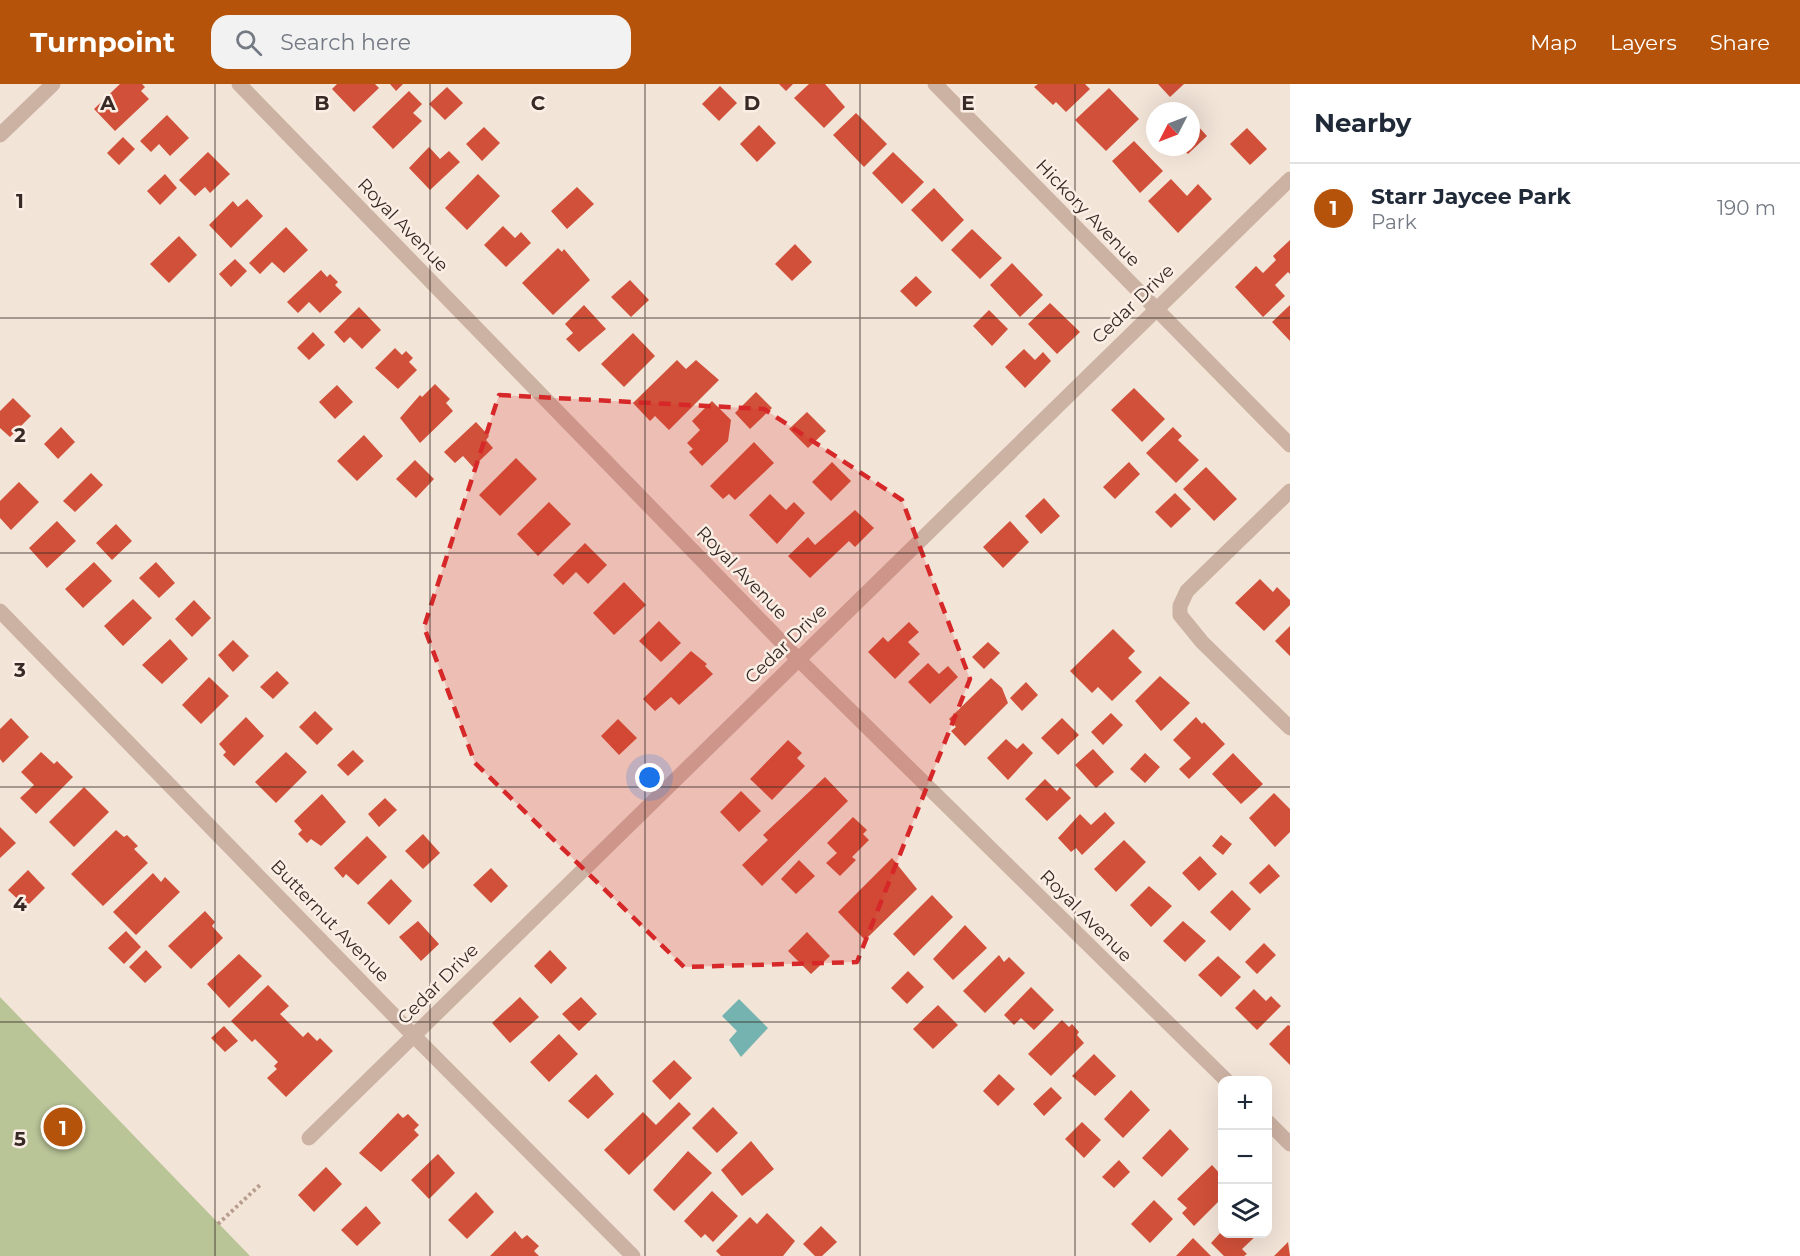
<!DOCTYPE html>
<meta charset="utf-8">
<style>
body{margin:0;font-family:Montserrat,sans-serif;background:#f2f2f3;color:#1f2937}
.controls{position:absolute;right:18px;bottom:18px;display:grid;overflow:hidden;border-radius:12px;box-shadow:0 6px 24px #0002}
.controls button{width:54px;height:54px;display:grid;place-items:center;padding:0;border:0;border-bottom:2px solid #e0e1e3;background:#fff;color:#1f2937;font:30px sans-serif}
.compass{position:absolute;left:1146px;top:18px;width:54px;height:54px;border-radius:50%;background:#fff;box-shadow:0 6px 24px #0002;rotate:228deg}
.you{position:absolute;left:650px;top:694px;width:21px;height:21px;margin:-15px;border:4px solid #fff;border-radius:50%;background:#1a73e8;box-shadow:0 0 0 9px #1a73e833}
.badge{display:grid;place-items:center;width:39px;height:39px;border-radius:50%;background:#b45309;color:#fff;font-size:20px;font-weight:700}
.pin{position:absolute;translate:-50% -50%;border:3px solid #fff;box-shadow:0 2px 6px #0006}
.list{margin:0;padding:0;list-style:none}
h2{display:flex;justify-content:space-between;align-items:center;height:78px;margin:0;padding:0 24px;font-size:26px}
h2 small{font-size:20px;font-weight:400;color:#747a83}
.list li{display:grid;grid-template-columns:39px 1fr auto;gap:18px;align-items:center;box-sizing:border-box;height:90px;padding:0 24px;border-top:2px solid #e0e1e3}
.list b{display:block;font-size:22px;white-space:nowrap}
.list p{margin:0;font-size:20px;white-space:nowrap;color:#747a83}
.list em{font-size:20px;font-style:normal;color:#747a83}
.icon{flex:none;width:33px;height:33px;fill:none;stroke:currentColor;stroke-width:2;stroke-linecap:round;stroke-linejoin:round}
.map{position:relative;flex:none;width:1290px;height:1172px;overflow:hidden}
header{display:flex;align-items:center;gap:36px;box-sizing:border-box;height:84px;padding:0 30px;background:#b45309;color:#fff}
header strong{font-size:28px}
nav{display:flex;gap:33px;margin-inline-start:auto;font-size:21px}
.search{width:420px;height:54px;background:#f2f2f3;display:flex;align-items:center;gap:15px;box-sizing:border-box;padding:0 21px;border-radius:18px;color:#747a83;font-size:22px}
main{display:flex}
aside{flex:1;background:#fff}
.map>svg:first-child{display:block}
.green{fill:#b9c497}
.water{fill:#75b3b0}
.building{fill:#d15039}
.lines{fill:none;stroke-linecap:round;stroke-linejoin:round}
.path{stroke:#b89c8d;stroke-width:4;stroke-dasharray:3 3;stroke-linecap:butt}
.minor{stroke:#ccb2a3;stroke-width:15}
.marked{fill:#d62828;fill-opacity:0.2;stroke:#d62828;stroke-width:4.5;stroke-dasharray:12 8;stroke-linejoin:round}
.grid{fill:none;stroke:#372a26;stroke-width:1.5;stroke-opacity:0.55}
.labels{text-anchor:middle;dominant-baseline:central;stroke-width:5;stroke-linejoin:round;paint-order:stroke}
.street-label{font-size:18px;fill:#372a26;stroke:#fbefe5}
.grid-label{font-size:20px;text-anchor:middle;font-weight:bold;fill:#372a26;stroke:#fbefe5;stroke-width:5;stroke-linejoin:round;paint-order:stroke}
</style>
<header>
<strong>Turnpoint</strong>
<div class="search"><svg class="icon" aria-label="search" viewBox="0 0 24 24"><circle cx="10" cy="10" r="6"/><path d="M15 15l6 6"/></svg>Search here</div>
<nav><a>Map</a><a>Layers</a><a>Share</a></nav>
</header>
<main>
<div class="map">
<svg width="1290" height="1172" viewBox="0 0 1290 1172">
<rect width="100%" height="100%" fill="#f3e4d8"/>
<path class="green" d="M0 913 250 1172H0Z"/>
<path class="water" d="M739 915 768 944 741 973 729 956 737 947 722 932Z"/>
<path class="building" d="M120 0H142L145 3 141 7 149 15 115 47 94 25Z
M337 0H375L379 4 354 28 332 5Z
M390 0H403L396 7Z
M779 0H793L786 7Z
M809 0H825L845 23 824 44 794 14Z
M1038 0H1085L1090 5 1066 28 1056 18 1053 21 1034 3Z
M1158 0H1184L1170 13Z
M720 2 737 19 719 37 702 20Z
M447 3 463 19 445 36 429 20Z
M1109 4 1139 35 1106 67 1075 36Z
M409 7 422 20 413 29 422 37 393 65 372 43Z
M856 29 887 60 864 83 833 51Z
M167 31 189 54 170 72 159 60 151 68 140 57Z
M1196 40 1207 52 1188 70 1181 63H1191V45Z
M759 41 776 59 757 78 740 60Z
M484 43 500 59 482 77 466 60Z
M1247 44 1267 65 1250 81 1230 60Z
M123 53 135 65 119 81 107 69Z
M1134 57 1163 87 1140 109 1112 77Z
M429 63 440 75 449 67 460 78 430 106 409 84Z
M208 68 230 90 210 109 205 103 195 112 179 96Z
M893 68 924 98 902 120 872 89Z
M165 90 177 104 160 121 147 107Z
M478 90 500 112 467 146 445 124Z
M1171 95 1187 112 1198 100 1212 115 1178 149 1148 117Z
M577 103 594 120 567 145 551 127Z
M934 104 964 136 942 158 911 126Z
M247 115 263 132 231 164 209 141 233 117 238 123Z
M503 142 515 154 521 148 531 159 506 183 484 161Z
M286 143 308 166 284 189 272 178 260 190 249 179Z
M972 145 1002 174 980 195 951 166Z
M179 152 197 171 169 199 150 180Z
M1290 156V190L1288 188 1275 201 1285 212 1263 233 1235 203 1256 182 1263 189 1276 176 1273 172Z
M795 160 812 178 792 197 775 180Z
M558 164 562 168 564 165 590 196 553 231 522 199Z
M235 175 247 187 231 203 219 190Z
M1012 179 1043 211 1020 233 990 201Z
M321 186 327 193 330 190 338 198 335 201 342 208 320 229 309 218 298 229 287 218Z
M916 192 932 208 916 223 900 207Z
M630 196 649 216 631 233 611 213Z
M1050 219 1080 248 1057 270 1028 240Z
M584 221 606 245 579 268 566 255 573 249 565 240Z
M1290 221V257L1272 238Z
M359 223 381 246 362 265 350 253 344 259 334 248Z
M989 226 1008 245 992 262 973 242Z
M313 248 325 261 309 276 297 264Z
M633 249 655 272 624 303 601 280Z
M395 264 402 271 406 267 413 274 409 278 417 286 398 305 375 284Z
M1024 265 1035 276 1043 268 1051 277 1025 304 1005 283Z
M677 276 686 285 696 276 719 296 669 346 655 332 650 337 633 319Z
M435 300 450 315 446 319 453 327 420 359 400 334 420 311 422 313Z
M337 301 353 318 335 335 319 318Z
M1134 304 1165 335 1142 358 1111 326Z
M756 308 772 324 750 345 735 329Z
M13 314 31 332 10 353 0 344V327Z
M712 317 731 336 728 357 702 382 689 368 693 365 687 359 700 346 692 337Z
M807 328 826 347 808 364 789 345Z
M476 338 489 352 486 356 493 364 473 383 463 372 455 379 444 368Z
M61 343 75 358 58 375 44 360Z
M1173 343 1182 352 1178 356 1199 376 1176 399 1146 369Z
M364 351 383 372 357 397 337 377Z
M754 358 774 379 735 416 729 410 723 415 710 402Z
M516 374 537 395 500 432 479 411Z
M415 376 434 395 416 414 396 395Z
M832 378 851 397 831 417 812 398Z
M1129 378 1140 390 1115 415 1103 403Z
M1206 383 1237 415 1214 437 1183 405Z
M91 389 103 401 75 428 63 417Z
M19 398 39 418 11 446 0 434V417Z
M1175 409 1191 425 1171 444 1155 428Z
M770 410 786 426 794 418 805 429 777 460 749 431Z
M1044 414 1060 432 1041 450 1025 432Z
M549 418 571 440 538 472 517 450Z
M855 426 874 444 855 463 849 457 810 494 788 472 808 453 815 461Z
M57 437 76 457 47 484 29 464Z
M1010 437 1029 458 1003 484 983 463Z
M116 440 132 457 112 476 96 459Z
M585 459 607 481 588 500 576 488 563 501 553 491Z
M94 478 112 497 83 524 65 505Z
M156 478 175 499 159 514 139 494Z
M1260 495 1273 508 1277 503 1290 516V521L1264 547 1235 519Z
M624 498 646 521 614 551 593 529Z
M133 515 152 534 123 562 104 542Z
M194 516 211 534 192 553 175 535Z
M659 537 681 559 661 578 639 557Z
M909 538 919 548 908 558 920 570 895 595 868 568 883 553 888 558Z
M1290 542V572L1275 557Z
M1113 545 1135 567 1128 574 1142 588 1112 617 1098 603 1092 609 1070 587Z
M170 555 188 575 162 600 142 581Z
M233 556 249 572 233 588 218 571Z
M988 558 1000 569 984 585 972 573Z
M691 567 707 580 705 582 713 590 679 621 671 613 655 627 643 615Z
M928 579 939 590 948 582 958 593 930 620 908 598Z
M277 587 289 599 273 615 260 603Z
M1160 592 1190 619 1161 647 1135 617Z
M209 593 229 612 201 640 182 621Z
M991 594 1002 604 1008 619 965 662 951 647 956 643 949 635Z
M1026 598 1038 611 1022 627 1010 614Z
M315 627 333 645 317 661 299 643Z
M1111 629 1123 641 1103 661 1091 648Z
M246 633 264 652 234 682 223 671 226 668 219 660Z
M1196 633 1202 640 1204 638 1225 660 1189 695 1179 685 1191 674 1173 656Z
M11 634 29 653 3 679 0 675V645Z
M1062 634 1079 651 1058 671 1041 654Z
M618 635 637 654 619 671 601 652Z
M1006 655 1017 665 1023 659 1033 669 1008 696 987 674Z
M788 656 802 669 797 674 805 682 772 716 750 695Z
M1093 665 1114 688 1096 704 1075 681Z
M353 666 364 677 348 692 337 681Z
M41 668 54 680 57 677 73 693 36 730 20 714 34 701 21 688Z
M286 668 307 688 276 719 255 698Z
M1145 669 1160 683 1145 699 1130 685Z
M1233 669 1263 700 1241 720 1212 690Z
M825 693 848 717 762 802 742 781 768 756 763 751Z
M1045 695 1057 707 1060 703 1071 714 1047 737 1025 715Z
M84 703 109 728 74 763 49 738Z
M741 707 761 727 739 748 720 728Z
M1274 709 1290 725V748L1275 763 1249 734Z
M322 710 346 738 321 762 311 755 307 759 298 750 302 746 294 737Z
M385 714 397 726 379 743 368 730Z
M1105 728 1115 739 1082 771 1076 764 1071 768 1058 754 1080 730 1091 741Z
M853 733 867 746 863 750 869 756 852 773 856 776 840 792 826 779 837 769 827 759Z
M0 743 16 759 0 774Z
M116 746 124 753 127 751 138 762 134 765 148 779 103 822 71 790Z
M423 750 440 769 423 785 405 767Z
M1221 751 1232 760 1223 771 1212 762Z
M367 752 387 773 358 801 346 790 343 794 334 784Z
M1124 756 1146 778 1116 808 1094 785Z
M1200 772 1217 790 1199 807 1182 789Z
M892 774 917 805 865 856 838 828Z
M799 776 815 792 796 810 781 795Z
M1269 780 1280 792 1260 810 1249 799Z
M491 784 508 802 491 819 473 801Z
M28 786 45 804 26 823 8 806Z
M153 789 161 798 165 793 180 808 136 851 113 828Z
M391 795 412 817 389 841 367 819Z
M1149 802 1172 822 1151 843 1130 821Z
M1232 806 1251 825 1230 847 1210 828Z
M932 811 953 833 914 872 893 850Z
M205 827 215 838 212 842 223 854 191 885 168 862Z
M418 837 439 860 421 877 399 853Z
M1183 837 1206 857 1185 878 1163 857Z
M965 841 987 864 953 896 933 875Z
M126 847 141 863 124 880 108 864Z
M807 848 830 872 811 890 788 867Z
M1264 859 1276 871 1257 890 1245 878Z
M146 866 162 883 145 899 129 883Z
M550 866 567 884 551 900 534 882Z
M239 870 262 892 229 924 207 900Z
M999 871 1004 878 1009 873 1025 889 985 929 963 907Z
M1218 872 1241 893 1221 913 1198 891Z
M908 887 924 903 907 920 891 904Z
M268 901 289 922 280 930 303 953 308 948 317 957 320 954 333 967 286 1013 267 994 277 985 274 982 278 978 255 955 252 958 231 937Z
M1031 903 1054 926 1034 946 1021 934 1014 941 1004 931Z
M1254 905 1266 917 1271 912 1281 922 1257 946 1235 924Z
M520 913 539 933 510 959 492 939Z
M581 913 597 930 579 947 562 930Z
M938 921 958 941 933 965 913 945Z
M1062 936 1069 943 1072 940 1079 948 1077 951 1084 959 1051 992 1028 970Z
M1288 941 1290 942V981L1269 960Z
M224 942 238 957 225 968 211 954Z
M559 950 578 970 549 998 530 978Z
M1094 970 1116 992 1095 1012 1072 992Z
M674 976 692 994 670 1016 652 997Z
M596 990 614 1010 588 1035 568 1017Z
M999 990 1015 1005 998 1022 983 1007Z
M1051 1003 1062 1014 1044 1032 1033 1020Z
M1131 1006 1150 1026 1123 1054 1104 1035Z
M679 1018 691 1030 629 1091 604 1066 643 1028 656 1041Z
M713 1023 738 1049 717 1069 692 1044Z
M398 1029 403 1034 408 1030 419 1041 414 1046 419 1051 381 1088 359 1069Z
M1082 1038 1101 1056 1084 1074 1065 1055Z
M1170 1045 1189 1065 1162 1093 1142 1074Z
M751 1057 774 1085 742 1112 721 1086Z
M688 1067 712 1089 674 1127 653 1106Z
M438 1070 455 1089 429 1115 411 1096Z
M1119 1076 1130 1088 1114 1104 1102 1093Z
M1212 1081 1222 1092V1114L1194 1142 1182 1129 1187 1124 1177 1115Z
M326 1083 342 1100 314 1128 298 1111Z
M712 1107 738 1132 713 1158 705 1150 701 1154 684 1137Z
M476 1108 494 1128 467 1155 448 1136Z
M1154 1116 1173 1135 1150 1159 1131 1140Z
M366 1122 381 1139 357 1162 341 1146Z
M767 1129 795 1157 783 1172H721L716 1167 750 1133 757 1140Z
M821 1142 837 1158 822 1172H815L803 1160Z
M515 1147 522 1155 527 1151 539 1162 534 1167 539 1172H490Z
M1222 1147V1150H1258L1242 1165 1247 1170 1244 1172H1224L1211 1159Z
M1193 1154 1211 1172H1176Z
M1288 1158 1290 1172H1274Z"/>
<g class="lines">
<path class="path" d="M218 1140 261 1100"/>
<path class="minor" d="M239 0 798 575 1226 996
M935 0 1290 361
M0 51 53 0
M1290 407 1187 507 1180 522V531L1202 558 1290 644
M0 527 413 951 633 1172
M1268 1038 1290 1060
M309 1054 1290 95"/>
</g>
<path class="marked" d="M499 311 764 325 902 416 970 595 857 878 684 883 475 679 424 543Z"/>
<path class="grid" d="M215 0V1172M430 0V1172M645 0V1172M860 0V1172M1075 0V1172M0 234H1290M0 469H1290M0 703H1290M0 938H1290"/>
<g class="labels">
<g class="street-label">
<text transform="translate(1088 129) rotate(46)">Hickory Avenue</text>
<text transform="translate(403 141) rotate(46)">Royal Avenue</text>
<text transform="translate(1133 220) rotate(-44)">Cedar Drive</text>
<text transform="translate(742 489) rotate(46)">Royal Avenue</text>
<text transform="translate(786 560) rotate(-44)">Cedar Drive</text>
<text transform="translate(1086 832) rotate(45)">Royal Avenue</text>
<text transform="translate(330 837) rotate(46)">Butternut Avenue</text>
<text transform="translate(438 900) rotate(-45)">Cedar Drive</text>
</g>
</g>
<g class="grid-label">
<text x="108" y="26">A</text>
<text x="322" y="26">B</text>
<text x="538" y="26">C</text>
<text x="752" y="26">D</text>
<text x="968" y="26">E</text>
<text x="20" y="124">1</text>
<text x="20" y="358">2</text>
<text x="20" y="593">3</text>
<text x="20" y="827">4</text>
<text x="20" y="1062">5</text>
</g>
</svg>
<div class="controls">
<button>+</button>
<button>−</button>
<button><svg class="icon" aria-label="layers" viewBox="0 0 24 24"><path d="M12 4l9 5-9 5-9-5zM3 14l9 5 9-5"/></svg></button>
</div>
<svg class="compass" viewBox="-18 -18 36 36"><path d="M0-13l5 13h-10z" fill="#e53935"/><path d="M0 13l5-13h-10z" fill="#747a83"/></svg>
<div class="you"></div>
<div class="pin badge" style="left:63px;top:1043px">1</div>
</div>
<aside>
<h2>Nearby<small></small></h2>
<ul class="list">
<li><span class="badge">1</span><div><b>Starr Jaycee Park</b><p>Park</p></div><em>190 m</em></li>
</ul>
</aside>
</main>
